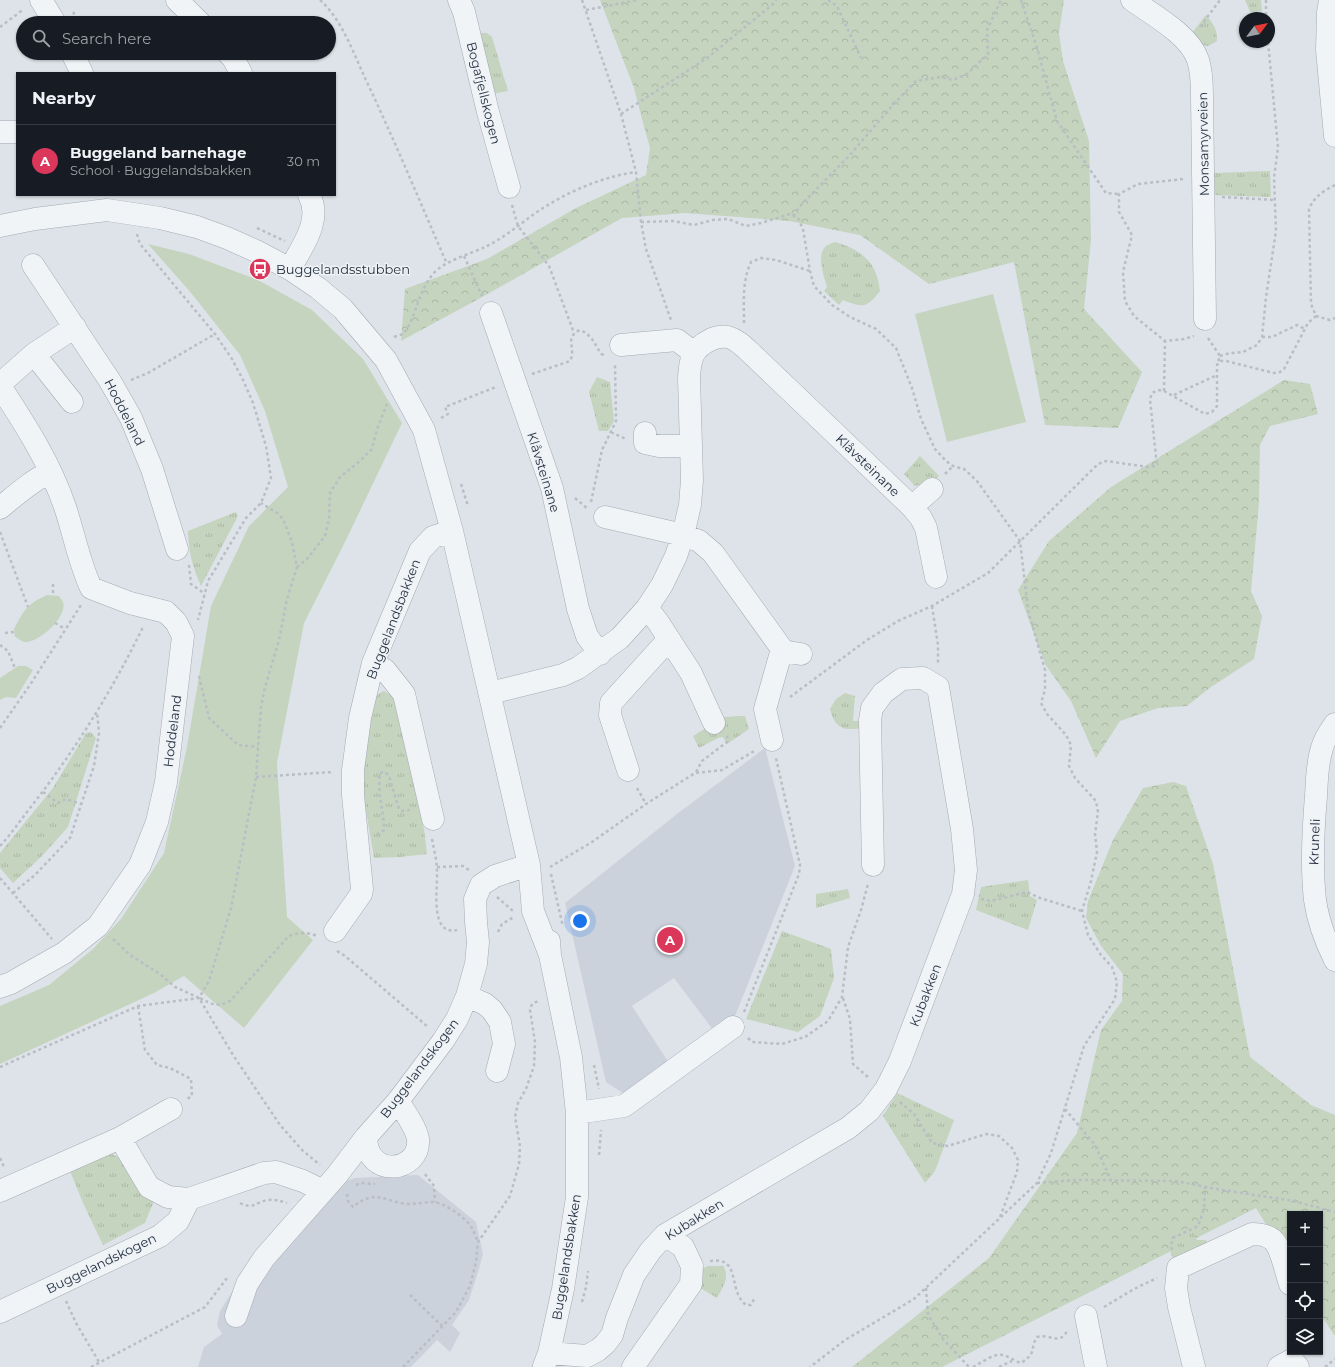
<!DOCTYPE html>
<meta charset="utf-8">
<style>
body{margin:0;font-family:Montserrat,sans-serif;background:#242831;color:#f1f3f6}
.controls{position:absolute;right:12px;bottom:12px;display:grid;overflow:hidden;border-radius:0px;box-shadow:0 1px 3px #0004}
.controls button{width:36px;height:36px;display:grid;place-items:center;padding:0;border:0;border-bottom:1px solid #363941;background:#171b24;color:#f1f3f6;font:20px sans-serif}
.compass{position:absolute;left:1239px;top:12px;width:36px;height:36px;border-radius:50%;background:#171b24;box-shadow:0 1px 3px #0004;rotate:58deg}
.you{position:absolute;left:580px;top:921px;width:14px;height:14px;margin:-10px;border:3px solid #fff;border-radius:50%;background:#1a73e8;box-shadow:0 0 0 6px #1a73e833}
.badge{display:grid;place-items:center;width:26px;height:26px;border-radius:50%;background:#da375b;color:#fff;font-size:13px;font-weight:700}
.pin{position:absolute;translate:-50% -50%;border:2px solid #fff;box-shadow:0 1px 4px #0006}
.list{margin:0;padding:0;list-style:none}
h2{display:flex;justify-content:space-between;align-items:center;height:52px;margin:0;padding:0 16px;font-size:17px}
h2 small{font-size:13px;font-weight:400;color:#9ea1a6}
.list li{display:grid;grid-template-columns:26px 1fr auto;gap:12px;align-items:center;box-sizing:border-box;height:72px;padding:0 16px;border-top:1px solid #363941}
.list b{display:block;font-size:15px;white-space:nowrap}
.list p{margin:0;font-size:13px;white-space:nowrap;color:#9ea1a6}
.list em{font-size:13px;font-style:normal;color:#9ea1a6}
.icon{flex:none;width:22px;height:22px;fill:none;stroke:currentColor;stroke-width:2;stroke-linecap:round;stroke-linejoin:round}
.map{position:relative;flex:none;width:1335px;height:1367px;overflow:hidden}
.search{position:absolute;background:#171b24;box-shadow:0 1px 3px #0004;left:16px;top:16px;width:320px;height:44px;display:flex;align-items:center;gap:10px;box-sizing:border-box;padding:0 14px;border-radius:22px;color:#9ea1a6;font-size:15px}
.panel{position:absolute;background:#171b24;box-shadow:0 1px 3px #0004;left:16px;top:72px;width:320px;height:124px;border-radius:0px}
.map>svg:first-child{display:block}
.built{fill:#ccd2db}
.green{fill:#c5d4be}
.forest{fill:url(#forest-crowns)}
.park{fill:url(#park-tufts)}
.lines{fill:none;stroke-linecap:round;stroke-linejoin:round}
.minor-casing{stroke:#a3aab3;stroke-width:23}
.path{stroke:#b8bec4;stroke-width:2.5;stroke-dasharray:3 3;stroke-linecap:butt}
.minor{stroke:#f1f4f7;stroke-width:22}
.labels{text-anchor:middle;dominant-baseline:central;stroke-width:3;stroke-linejoin:round;paint-order:stroke}
.street-label{font-size:13px;fill:#263241;stroke:#eef2f6}
.poi-label{font-size:13px;fill:#263241;stroke:#eef2f6;text-anchor:start}
</style>
<div class="map">
<svg width="1335" height="1367" viewBox="0 0 1335 1367">
<defs>
<pattern id="forest-crowns" width="20" height="18" patternUnits="userSpaceOnUse"><rect width="20" height="18" fill="#c5d4be"/><path d="M2 6a3 3 0 1 1 6 0M12 15a3 3 0 1 1 6 0" fill="none" stroke="#a9b6a4"/></pattern>
<pattern id="park-tufts" width="24" height="20" patternUnits="userSpaceOnUse"><rect width="24" height="20" fill="#c5d4be"/><path d="M3 7l-1-3M5 7V3M7 7l1-3M15 17l-1-3M17 17v-4M19 17l1-3" fill="none" stroke="#a9b6a4"/></pattern>
</defs>
<rect width="100%" height="100%" fill="#dee3e9"/>
<path class="built" d="M765 748 795 866 735 1016 714 1031 674 978 632 1006 669 1063 624 1094 606 1082 565 903 677 814Z
M418 1175 476 1222 483 1254 478 1272 469 1300 452 1325 460 1333 450 1352 437 1340 411 1367H198L204 1347 222 1334 217 1325 220 1311 249 1265 337 1184 355 1178Z"/>
<path class="green" d="M148 244 189 254 258 280 312 310 363 359 402 423 345 542 304 623 277 763 287 917 313 940 244 1028 184 976 154 993 0 1064V1006L49 985 93 949 121 919 164 853 187 747 211 606 249 526 288 487 265 411 240 355 192 294Z
M993 294 1026 422 947 442 915 314Z
M47 595 59 596C60 598 62 600 63 602 68 617 38 644 24 642 21 641 18 638 15 637L14 629C24 610 27 604 47 595Z
M18 666H26L33 670 16 698 6 697 0 700V678Z"/>
<path class="forest" d="M600 0H1064L1059 33 1063 61 1089 141 1091 240 1084 309 1142 372 1118 428 1045 425 1014 262 929 284 860 235 789 221 685 213 622 218 484 296 401 341 405 289 487 259 576 208 646 175 650 148 643 123 634 88Z
M1284 380 1310 384 1318 414 1270 426 1260 445 1259 503 1251 591 1262 616 1254 659 1211 687 1187 706 1158 708 1120 721 1096 758 1071 701 1045 664 1018 590 1049 541 1111 487Z
M1173 782 1186 786 1213 864 1250 1057 1311 1105 1335 1115V1335H1334L1320 1313V1214H1290V1264L1256 1208 942 1367H852L989 1258 1077 1133 1101 1030 1122 1001 1123 974 1101 946 1086 918 1088 901 1113 840 1143 788Z"/>
<path class="park" d="M1245 0H1261L1262 11 1250 12Z
M1206 15C1214 25 1217 28 1217 41L1208 46 1203 45 1192 33Z
M481 33H487L492 37 508 91 492 94 478 40Z
M1270 171 1271 197 1213 195 1214 173Z
M835 242C862 250 877 262 880 291 867 308 863 308 843 300L839 305 824 291 827 287C824 277 816 254 826 246 829 244 832 243 835 242Z
M597 377 610 382 614 421 608 431H599L589 392Z
M920 456 939 476 934 481 930 477 923 484 915 486 904 474Z
M236 512 238 516 201 586C192 566 189 553 188 531Z
M384 691 394 697 424 829 427 854 400 857 374 858 360 775 374 698 380 693Z
M845 693 855 696 853 721H860L861 728C842 731 835 728 830 709L836 699Z
M745 716 749 729 727 744 723 737 718 738 699 748 693 736 724 717Z
M91 732 96 738 68 827 42 856 13 883 0 868V853L53 788 86 733Z
M1028 880 1030 896 1037 900 1028 930 976 910 981 887Z
M848 889 850 898 816 908V894Z
M782 931 831 949 834 978 820 1016 798 1032 746 1019Z
M897 1093 954 1120 935 1171 925 1183 883 1116Z
M108 1152 118 1157 147 1197 154 1201 145 1223 103 1245 83 1203 70 1171Z
M1192 1228 1197 1240H1206L1210 1248 1175 1266 1170 1250 1173 1237 1185 1229Z
M708 1266H723C731 1277 722 1288 717 1298L697 1286 699 1270Z"/>
<g class="lines">
<g class="minor-casing">
<path id="minor" d="M41 0 55 23
M177 0 200 23
M459 0 464 12 488 112 509 187
M1132 0C1153 15 1190 35 1198 60 1202 72 1202 85 1202 97L1205 319
M1330 0 1328 13 1327 50 1335 136
M72 53 82 73
M228 53 233 58 241 73
M0 132H17
M0 226 35 219 107 210 160 218 197 227 227 238 256 251 290 269 318 288 343 309 386 360 424 430 452 531 529 865 533 911 550 955
M33 265 110 381 131 418 152 469 177 549
M290 269C301 248 323 220 309 195
M491 313 552 488 578 609 587 636 600 654
M621 345 677 340 694 353
M34 354 72 402
M0 384 34 354 75 327
M0 386C25 424 50 463 65 507 74 534 79 562 91 588L130 603 166 612 176 622 183 636 166 782 157 822 140 865 98 926 64 953 11 983 0 987
M645 433V443L659 446H691
M912 507 932 489
M0 508C16 495 31 481 50 472
M605 517 683 535 699 541 713 553 782 649 788 652 801 654
M647 608 658 622 691 673 714 723
M373 663 385 670 404 694 433 819
M490 693 563 675 578 668 620 638 647 608 662 585 676 556 683 535 690 505 692 480 689 378C690 359 692 349 710 340 716 337 722 336 728 337 739 340 747 350 755 357L912 507 921 518 926 528 936 577
M1335 724C1330 731 1324 740 1322 748 1317 763 1317 780 1316 796 1313 831 1311 865 1315 900 1318 921 1326 942 1335 960
M772 740 765 709 782 649
M628 770 610 715 611 703 669 639
M335 931 361 894 362 889 353 795V770L360 718 373 663 420 551 433 537 452 531
M467 996 485 1004 492 1010 500 1022 504 1044 497 1071
M577 1113 624 1106 733 1027
M366 1137C367 1180 421 1172 418 1139 416 1127 404 1111 398 1101
M120 1138 149 1187 168 1197 189 1199
M0 1191 120 1138 171 1109
M0 1312 160 1236 178 1221 189 1199 264 1173 276 1172 303 1181 323 1191
M236 1316 247 1284 264 1258 337 1175 366 1137 398 1101 443 1041 457 1019 467 996 476 964 478 942 476 922 475 899 481 885 495 876 529 865
M1086 1316 1096 1367
M549 1353 587 1356 598 1350 605 1344 612 1335 617 1318 634 1275 651 1250 665 1235 848 1128 869 1111 886 1089 900 1061 963 894 966 870 962 829 938 687 923 678 902 679 883 693 872 708 870 720 873 865
M544 1366 549 1353 563 1289 577 1197V1113L571 1057 550 955 549 941
M633 1367 691 1284 692 1266 683 1247 665 1235
M1194 1367 1179 1307 1176 1288 1178 1268 1252 1234C1259 1234 1267 1235 1273 1240 1281 1247 1286 1273 1290 1284
M1279 1367 1292 1360 1298 1367"/>
</g>
<path class="path" d="M320 0C342 20 353 52 365 78 394 139 420 202 447 264
M582 0 621 114 636 172 641 222 646 249 671 320
M828 0 837 6 861 58
M1021 0 1036 44 1057 121 1106 193 1119 194
M1266 0V18
M586 10 638 0
M73 12 80 23
M0 27 24 9
M1200 27 1220 0
M621 114 707 58 772 5 776 0
M1183 179 1138 184 1119 194V212L1132 235 1123 272 1125 301 1134 316 1165 341 1184 339 1194 336
M1335 185C1323 191 1314 197 1309 209L1311 304 1316 316 1330 320 1335 318
M1222 197 1274 200
M512 205 518 226 549 266 574 333
M793 216 801 205 849 156 891 107 916 81 940 77 953 80 967 74 988 54 987 30 1001 0
M641 222 673 221 694 225 713 220 728 219 746 226 761 223 790 214 798 218 803 229 810 271 814 286 832 305 850 317 876 329 896 348 912 388 921 419 935 449 946 461 953 466 964 469 977 481 1020 541 1028 610 1045 670V690L1041 703 1047 714 1066 735 1071 745 1069 766 1075 778 1096 801 1098 812 1095 834 1097 852 1091 881 1082 911 1088 935 1101 955 1112 967 1117 982 1115 999 1084 1046 1051 1153 1037 1183 914 1299 845 1340 810 1367
M257 228 285 241
M137 234 140 244 215 334 232 359 243 380 253 403 266 446 271 478 261 503 246 518 208 581 198 620
M464 256 482 296
M744 323C744 302 742 281 751 262L761 258 776 260 810 271
M394 337 403 334 407 329C417 311 420 289 433 274 445 260 471 254 487 246 507 236 522 222 540 210 569 191 602 177 636 172
M1262 337H1272L1297 325 1305 329
M1208 338 1220 356 1217 365
M1220 356 1230 353 1243 352 1257 345 1262 337 1266 297 1276 231 1274 178 1278 147 1268 42
M532 374 570 361C577 348 563 338 580 330 591 334 595 344 601 354L604 355
M131 380 148 373 215 334
M1164 391 1165 341
M1174 395 1217 375
M441 418 448 414 445 407 496 387
M611 432 626 439
M945 474 953 466
M461 484 468 506
M575 498 588 509
M591 502 602 450 616 421 615 363
M0 532 28 607
M189 565 191 584 205 594
M297 567 307 559 325 536 329 519 330 493 340 477 360 461 372 449 377 429 387 404
M53 584V596
M932 606 938 645V665
M55 623 65 629
M5 633 14 632
M0 645 8 651 15 668
M199 676 209 718 238 745 258 747
M790 697 867 640 898 621 932 606 988 573 1098 464 1106 461 1148 467 1154 466 1157 463 1156 457 1150 399 1152 393 1158 390 1164 391 1205 414 1212 412 1217 406V365L1221 361H1226L1274 373 1280 372 1284 369 1308 323 1316 316
M0 728 30 685 81 605
M696 772 702 761 727 742 728 739 727 736
M256 777 333 772
M637 788 646 804
M43 792 58 803 66 799 81 804
M377 833 379 834 384 830C384 811 377 792 380 773L385 772 389 776 399 809 402 811 410 810
M432 839C434 850 437 861 437 872 438 888 429 936 457 930
M0 846C11 834 20 821 30 808 74 752 112 691 143 627
M437 867 463 866 469 870
M550 867 592 842 646 804 695 773 722 770 756 750
M551 874 563 927
M0 878 52 939
M13 893 35 875 70 838 94 766 99 733 97 712
M497 897 513 911
M981 899 991 901 1027 892 1040 898 1082 911
M498 932 502 924 514 917
M113 939 130 955 160 974 175 987 199 998 233 1055 280 1125 302 1150 320 1165
M337 951 345 956 428 1027
M200 998C213 1005 217 1007 230 1001L288 937C296 932 308 932 317 936
M843 998 850 1019 853 1064 869 1078
M138 1006 145 1050 157 1065 170 1068 191 1079 192 1096 187 1099
M744 1012 799 874 800 865 776 758
M748 1038 752 1042 782 1044 805 1037 828 1021 842 997 848 947 861 910 868 884
M594 1065 599 1089
M0 1067 138 1006 199 998 209 981 231 908 256 777 261 707 265 687 279 640 287 599 297 567 292 542 283 519 277 513 261 503
M900 1102 914 1114 932 1143 948 1146 986 1134 999 1136 1012 1148 1018 1160 1017 1172 1000 1217
M1065 1109 1095 1145 1111 1180
M599 1155 601 1130
M0 1158 4 1167
M425 1174 434 1186 435 1202
M1037 1183 1076 1180 1176 1181 1216 1189 1294 1201 1335 1212
M356 1185 361 1183 375 1184
M347 1194 348 1201 353 1207C375 1188 385 1202 408 1204 417 1204 425 1202 433 1202 445 1203 465 1217 472 1228 474 1232 476 1237 478 1242
M240 1203C254 1210 255 1202 268 1200 275 1199 280 1201 287 1203
M1172 1250 1171 1246 1173 1238 1198 1226 1204 1209 1205 1187
M710 1261C742 1256 727 1290 746 1305H751L754 1299
M926 1288 928 1315 943 1339 969 1367
M410 1295 442 1326
M66 1301 76 1323 99 1362
M582 1302 586 1287 588 1271
M1104 1307 1134 1289 1157 1278
M91 1367 205 1307 227 1278
M403 1367 456 1312 470 1286 476 1262 478 1242 510 1196 519 1164 520 1146 515 1117 518 1103 526 1089 534 1066 535 1042 530 1010 532 1004 538 1001
M973 1367C981 1363 994 1353 1003 1355 1008 1356 1015 1361 1021 1363 1038 1352 1029 1350 1037 1337 1050 1333 1060 1347 1068 1329
M999 1367 1012 1361
M1325 1367 1335 1359"/>
<use href="#minor" class="minor"/>
</g>
<defs>
<g id="bus-disc" transform="scale(1.15)"><circle r="9.5" fill="#da375b" stroke="#eef2f6"/><path d="M-5-6H5V4H4V6H2V4H-2V6H-4V4H-5ZM-3.5-4V0h7V-4ZM-3.5 1.2v1.5H-2V1.2ZM2 1.2v1.5H3.5V1.2Z" fill="#fff"/></g>
</defs>
<g fill-rule="evenodd">
<use href="#bus-disc" x="260" y="269"/>
</g>
<g class="labels">
<g class="street-label">
<text transform="translate(484 93) rotate(76)">Bogafjellskogen</text>
<text transform="translate(1203 144) rotate(-91)">Monsamyrveien</text>
<text transform="translate(125 412) rotate(63)">Hoddeland</text>
<text transform="translate(868 465) rotate(44)">Klåvsteinane</text>
<text transform="translate(544 472) rotate(73)">Klåvsteinane</text>
<text transform="translate(393 619) rotate(-69)">Buggelandsbakken</text>
<text transform="translate(172 731) rotate(-83)">Hoddeland</text>
<text transform="translate(1314 842) rotate(-88)">Kruneli</text>
<text transform="translate(925 995) rotate(-69)">Kubakken</text>
<text transform="translate(419 1068) rotate(-53)">Buggelandskogen</text>
<text transform="translate(694 1219) rotate(-32)">Kubakken</text>
<text transform="translate(566 1257) rotate(-81)">Buggelandsbakken</text>
<text transform="translate(101 1263) rotate(-26)">Buggelandskogen</text>
</g>
<g class="poi-label">
<text x="276" y="269">Buggelandsstubben</text>
</g>
</g>
</svg>
<div class="controls">
<button>+</button>
<button>−</button>
<button><svg class="icon" aria-label="locate" viewBox="0 0 24 24"><circle cx="12" cy="12" r="6"/><path d="M12 2v4M12 18v4M2 12h4M18 12h4"/></svg></button>
<button><svg class="icon" aria-label="layers" viewBox="0 0 24 24"><path d="M12 4l9 5-9 5-9-5zM3 14l9 5 9-5"/></svg></button>
</div>
<svg class="compass" viewBox="-18 -18 36 36"><path d="M0-13l5 13h-10z" fill="#e53935"/><path d="M0 13l5-13h-10z" fill="#9ea1a6"/></svg>
<div class="you"></div>
<div class="pin badge" style="left:670px;top:940px">A</div>
<div class="search"><svg class="icon" aria-label="search" viewBox="0 0 24 24"><circle cx="10" cy="10" r="6"/><path d="M15 15l6 6"/></svg>Search here</div>
<section class="panel">
<h2>Nearby<small></small></h2>
<ul class="list">
<li><span class="badge">A</span><div><b>Buggeland barnehage</b><p>School · Buggelandsbakken</p></div><em>30 m</em></li>
</ul>
</section>
</div>
